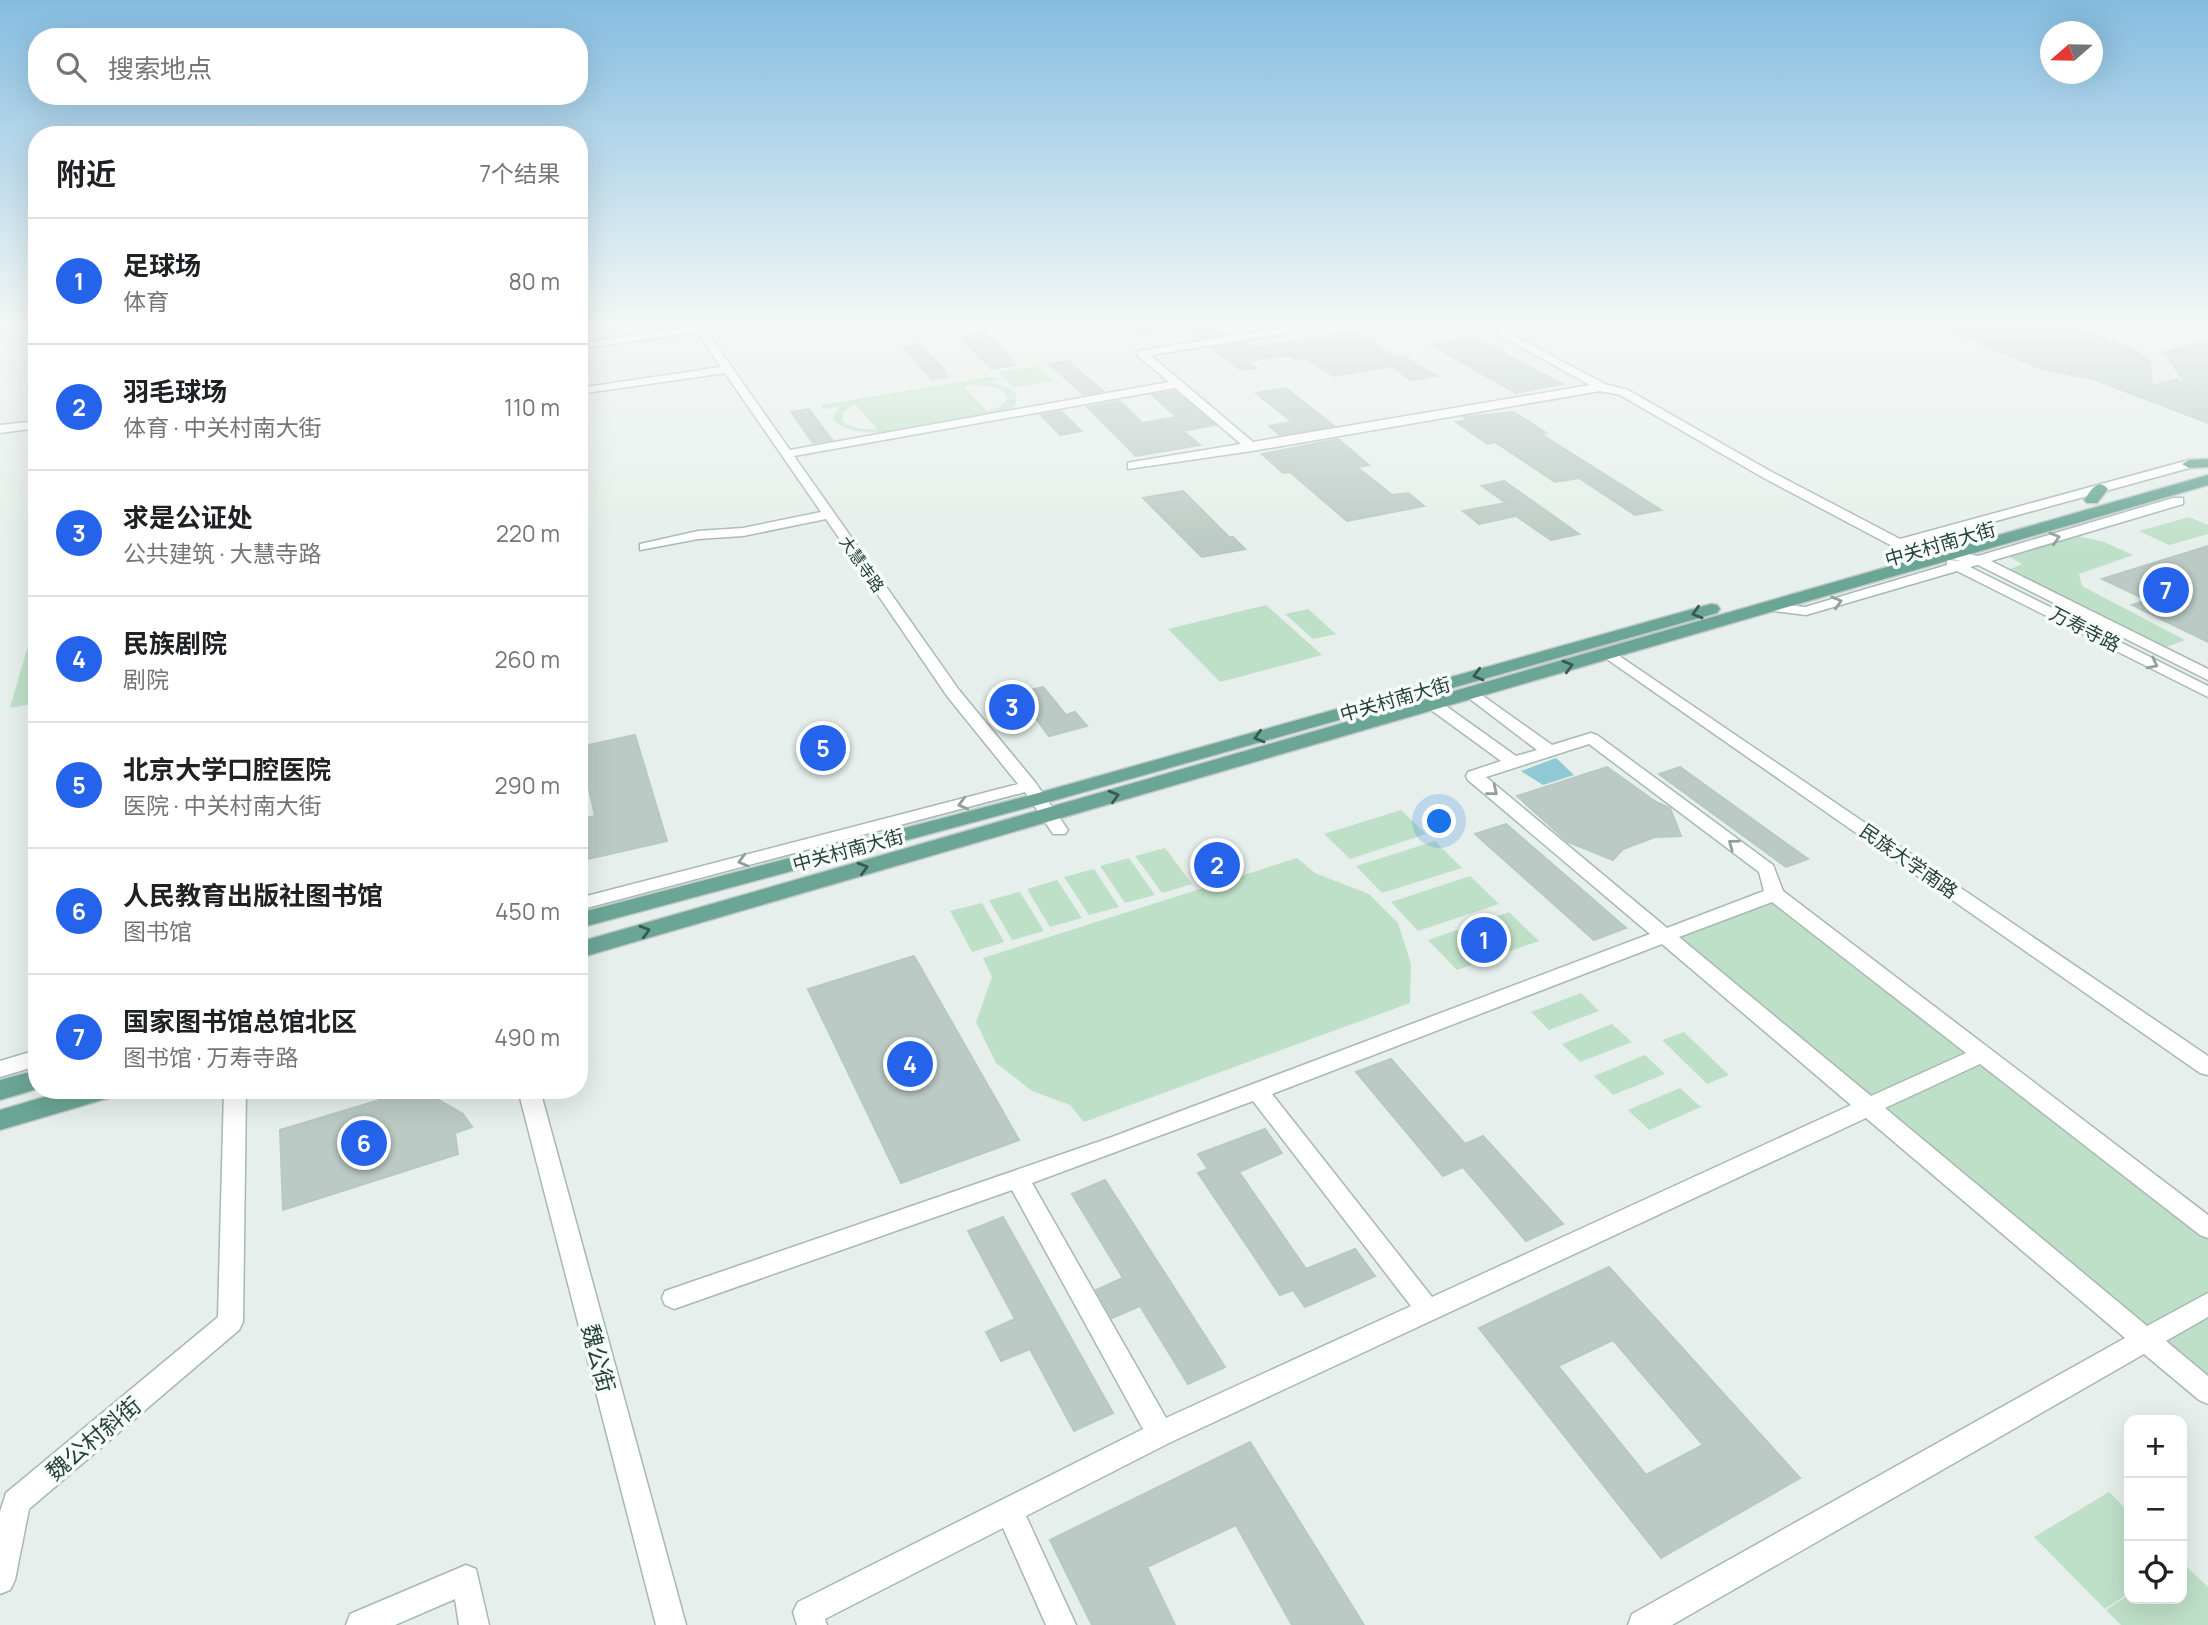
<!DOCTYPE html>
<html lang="zh">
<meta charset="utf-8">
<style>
body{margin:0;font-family:Manrope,"Noto Sans SC",sans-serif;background:#f6f6f6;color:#202124}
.controls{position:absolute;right:21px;bottom:21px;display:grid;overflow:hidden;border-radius:14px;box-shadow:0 7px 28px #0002}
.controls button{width:63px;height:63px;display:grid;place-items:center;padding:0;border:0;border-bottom:2px solid #e0e0e0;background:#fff;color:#202124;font:35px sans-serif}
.compass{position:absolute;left:2040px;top:21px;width:63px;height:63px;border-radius:50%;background:#fff;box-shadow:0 7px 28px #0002;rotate:250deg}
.you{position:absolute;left:1440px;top:822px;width:24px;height:24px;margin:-18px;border:5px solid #fff;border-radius:50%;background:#1a73e8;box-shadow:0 0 0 10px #1a73e833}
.badge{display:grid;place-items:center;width:46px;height:46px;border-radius:50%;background:#2563eb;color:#fff;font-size:23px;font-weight:700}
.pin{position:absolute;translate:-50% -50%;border:4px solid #fff;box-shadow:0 2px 7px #0006}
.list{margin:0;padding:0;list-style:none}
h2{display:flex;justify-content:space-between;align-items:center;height:91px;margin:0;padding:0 28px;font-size:30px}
h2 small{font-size:23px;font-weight:400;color:#757577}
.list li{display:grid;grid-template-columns:46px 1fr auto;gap:21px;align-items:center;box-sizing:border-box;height:126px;padding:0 28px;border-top:2px solid #e0e0e0}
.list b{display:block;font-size:26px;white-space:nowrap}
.list p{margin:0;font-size:23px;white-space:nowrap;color:#757577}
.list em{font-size:23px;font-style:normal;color:#757577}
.icon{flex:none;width:38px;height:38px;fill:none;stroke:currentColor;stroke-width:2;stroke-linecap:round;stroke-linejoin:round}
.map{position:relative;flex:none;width:2208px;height:1625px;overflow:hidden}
.search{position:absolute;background:#fff;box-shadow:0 7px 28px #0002;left:28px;top:28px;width:560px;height:77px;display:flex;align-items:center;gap:18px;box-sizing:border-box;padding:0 24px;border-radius:28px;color:#757577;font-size:26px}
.panel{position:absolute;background:#fff;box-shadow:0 7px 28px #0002;left:28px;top:126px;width:560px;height:973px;border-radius:28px}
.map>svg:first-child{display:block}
.green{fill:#bfe0c8;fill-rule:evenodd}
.water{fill:#8ec9d4}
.building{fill:#bbcac4;stroke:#b8c9c2;stroke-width:2;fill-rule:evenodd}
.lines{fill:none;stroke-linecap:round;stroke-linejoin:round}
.minor-casing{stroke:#a8b8b2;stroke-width:3}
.major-casing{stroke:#c2cac8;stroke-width:3}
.minor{fill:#fff;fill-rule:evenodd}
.major{fill:#6aa596;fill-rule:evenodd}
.oneway{stroke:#92a09c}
.oneway2{stroke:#365b51}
.labels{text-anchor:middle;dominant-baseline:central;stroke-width:7;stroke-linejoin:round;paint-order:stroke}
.far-street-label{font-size:16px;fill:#24423a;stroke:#f7fbf9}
.street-label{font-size:19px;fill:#24423a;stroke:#f7fbf9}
.near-street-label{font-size:23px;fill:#24423a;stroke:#f7fbf9}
</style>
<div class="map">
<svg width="2208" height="1625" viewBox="0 0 2208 1625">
<rect width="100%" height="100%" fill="#e6efeb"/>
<path class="green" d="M1036 366 1053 381 1015 388 998 372Z
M994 376 999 380 990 382 1009 388 1017 395 1015 405 1006 412C968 419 861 448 834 421L833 417 840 407 824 409 821 405ZM975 384 1000 389 1008 398 1000 407 987 411 964 387ZM855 404 877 429 876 430 856 428 843 422V412Z
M2189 517 2208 525V534L2169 545 2139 531Z
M2073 535 2104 542 2133 555 2079 574 2082 586 2185 640 2161 649 2006 571 2022 564 2006 555Z
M1266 605 1322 655 1220 682 1168 629Z
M1308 609 1336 634 1313 639 1285 614Z
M37 641V703L10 708 29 642Z
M1401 810 1426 834 1350 859 1324 834Z
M1435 841 1462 868 1382 893 1356 866Z
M1165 848 1192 884 1162 893 1135 856Z
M1129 858 1155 895 1125 903 1100 866Z
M1297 858 1315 873 1369 894 1398 923 1411 964 1410 1003 1084 1122 1070 1105 1032 1091 996 1063 976 1022 992 977 983 958Z
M1094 869 1119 907 1089 915 1064 877Z
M1470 876 1499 904 1418 931 1391 902Z
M1057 880 1082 918 1050 927 1027 889Z
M1020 892 1044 931 1012 940 989 900Z
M1774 894 2208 1228V1392L1665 935Z
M982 903 1004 942 972 952 950 911Z
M1509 912 1539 941 1457 970 1428 940Z
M1581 993 1599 1011 1549 1030 1531 1012Z
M1612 1024 1632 1042 1580 1062 1562 1044Z
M1684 1032 1729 1075 1707 1084 1662 1040Z
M1645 1055 1665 1074 1613 1095 1594 1076Z
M1680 1088 1701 1107 1649 1130 1628 1110Z
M2109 1492 2129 1512V1593L2105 1609 2034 1537Z
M2182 1562 2208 1587V1625H2121L2106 1610 2129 1595V1599H2182Z"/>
<path class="water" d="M1556 758 1574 775 1543 785 1521 771Z"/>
<path class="building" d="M1120 322H1140L1156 334 1139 336Z
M1178 322H1207L1225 334 1198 339Z
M1932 322H2063L2136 352 2150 361 2152 386 2177 379 2188 387 2164 352 2208 341V423L2093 379 2041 369Z
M1349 332 1359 333 1396 358 1404 357 1436 376 1411 380 1391 366 1333 376 1305 358 1295 359 1289 355 1248 361 1257 368 1241 370 1211 348 1248 343 1254 348Z
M984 333 1012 358 1009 359 1016 365 991 369 960 337Z
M1473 337 1562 384 1516 393 1431 345Z
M919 344 945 370 942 371 948 377 932 379 903 347Z
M1068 361 1103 391 1084 395 1049 364Z
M1286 388 1334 426 1280 435 1269 426 1292 422 1256 393Z
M1174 391 1215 425 1183 431 1200 445 1136 456 1087 407 1120 401 1142 423 1177 417 1152 395Z
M809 409 832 440 813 443 791 412Z
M1061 411 1081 431 1060 435 1041 415Z
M1514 412 1546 433 1541 434 1661 510 1635 515 1579 478 1555 482 1495 442 1488 444 1456 422 1468 420 1464 417Z
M1338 439 1369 465 1357 467 1392 495 1408 493 1424 506 1347 521 1290 472 1283 473 1262 454Z
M1504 481 1579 534 1551 540 1516 516 1479 524 1463 511 1506 503 1482 486Z
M1183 491 1229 537H1233L1245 549 1202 557 1143 498Z
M2208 546V642L2132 605 2147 600 2102 579Z
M1043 687 1066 715 1075 712 1087 726 1049 736 1017 693Z
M635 735 667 841 579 861V819L595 816 586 775 579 776V747Z
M1607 767 1656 802 1670 808 1681 836 1655 837 1623 849 1613 860 1568 842 1517 796Z
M1680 767 1808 859 1786 867 1659 774Z
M1506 824 1543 856 1626 928 1594 940 1475 834Z
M914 956 1019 1140 901 1183 808 989Z
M1391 1059 1465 1144 1483 1136 1563 1224 1526 1241 1463 1167 1443 1176 1356 1072Z
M396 1095 437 1099 463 1114 472 1127 455 1133 458 1154 283 1210 280 1130Z
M1265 1129 1282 1153 1239 1172 1306 1269 1355 1249 1375 1276 1305 1307 1293 1290 1280 1295 1198 1173 1208 1169 1198 1154Z
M1105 1180 1225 1367 1188 1384 1140 1306 1112 1318 1096 1290 1123 1278 1072 1194Z
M1003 1217 1113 1413 1074 1431 1030 1349 1001 1361 986 1332 1015 1319 968 1231Z
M1609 1267 1800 1478 1661 1558 1479 1328ZM1613 1340 1703 1445 1646 1475 1558 1366Z
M1250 1442 1364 1625H1292L1236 1525 1147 1567 1175 1625H1092L1050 1540Z"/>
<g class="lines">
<g class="minor-casing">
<path id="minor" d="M690 322H700L790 450 1169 382 1137 355V351L1321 322H1344L1339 325 1150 355 1253 442 1590 385 1476 322H1488L1605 384 1628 390 1770 471 1900 539 2189 460 2193 461V467L1916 543 1978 556 2173 498H2183V504L1991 561 2208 669V680L1978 565 1970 567 2208 686V697L1957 571 1806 615 1765 610 1763 607 1765 604 1770 603 1805 607 1947 565V560L1962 561 1894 547 1762 477 1620 395 1600 391 1252 451 1128 469V463L1132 462 1241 444 1175 388 794 456 959 690 1035 782 1068 830 1065 834H1053L1025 792 579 910V898L1018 784 947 696 826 519 743 536 698 539 640 550V544L698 531 743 528 821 512 725 373 579 394V388L721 367 697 332 579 349V343L693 327Z
M37 421V428L0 433V425Z
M1609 649 2208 1056V1075L2200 1073 1604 657 1601 654Z
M1472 688 1552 745 1591 733 1597 735 1773 865 1783 891 2208 1215V1238L2200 1235 1980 1064 1885 1108 2147 1326 2208 1293V1317L2166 1341 2208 1376V1404L2199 1400 2144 1354 1672 1625H1628L1632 1614 2125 1338 1866 1118 1169 1443 1026 1516 1076 1625H1046L1003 1528 825 1619 827 1625H797L793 1612 798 1602 1143 1429 1012 1190 674 1309 665 1305 662 1298 665 1291 1112 1137 1650 934 1468 780 1466 776 1468 772 1501 761 1427 707 1425 704 1427 701H1439L1516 756 1537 750 1466 696 1464 693 1466 690ZM1589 744 1759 872 1764 891 1667 928 1486 777ZM1772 902 1966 1053 1871 1096 1679 937ZM1662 944 1851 1105 1432 1297 1272 1094ZM1253 1101 1411 1306 1166 1418 1032 1183Z
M37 1050V1066L0 1077V1061Z
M224 1090H246L243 1322 239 1330 29 1509 15 1580 10 1590 0 1594V1512L6 1493 218 1317Z
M518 1090H540L686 1625H656Z
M466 1565 476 1569 489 1625H459L455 1599 395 1625H346L350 1614Z"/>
</g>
<g class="major-casing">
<path id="major" d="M2208 459V467L2189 468 2182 464 2189 460Z
M2208 475V485L579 958V942Z
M2100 484 2105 486 2108 489 2097 503H2087L2084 500C2089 494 2092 486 2100 484Z
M1711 604 1717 605 1720 609 1717 613 1045 803 579 928V913L1031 795Z
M37 1070V1089L0 1100V1080Z
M68 1090H116L112 1097 0 1130V1110Z"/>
</g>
<use href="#minor" class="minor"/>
<use href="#major" class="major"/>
</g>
<defs><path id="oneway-chevron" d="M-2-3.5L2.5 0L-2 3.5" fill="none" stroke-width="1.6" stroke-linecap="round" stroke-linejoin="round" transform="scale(1.75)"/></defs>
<g class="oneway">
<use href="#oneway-chevron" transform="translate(2055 538) rotate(-16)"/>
<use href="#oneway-chevron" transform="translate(1837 602) rotate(-17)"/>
<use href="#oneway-chevron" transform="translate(2153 664) rotate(27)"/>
<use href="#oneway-chevron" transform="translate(1493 791) rotate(39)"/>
<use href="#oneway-chevron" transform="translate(963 804) rotate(165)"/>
<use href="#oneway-chevron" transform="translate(1733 844) rotate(-144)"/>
<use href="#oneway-chevron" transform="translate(743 861) rotate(165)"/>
</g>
<g class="oneway2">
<use href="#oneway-chevron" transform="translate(1697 613) rotate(164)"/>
<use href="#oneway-chevron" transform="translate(1568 666) rotate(-16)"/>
<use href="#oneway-chevron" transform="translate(1478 675) rotate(164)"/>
<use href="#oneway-chevron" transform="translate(1259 737) rotate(164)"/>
<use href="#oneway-chevron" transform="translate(1114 796) rotate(-16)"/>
<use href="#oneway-chevron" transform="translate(863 868) rotate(-16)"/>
<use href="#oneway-chevron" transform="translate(645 931) rotate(-16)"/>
</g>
<linearGradient id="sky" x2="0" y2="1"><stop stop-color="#84bce0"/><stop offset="0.59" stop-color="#f4f8f6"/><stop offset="1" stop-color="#f4f8f6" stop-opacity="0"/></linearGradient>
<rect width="2208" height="549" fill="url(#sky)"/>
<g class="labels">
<g class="far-street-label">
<text transform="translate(862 564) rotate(55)">大慧寺路</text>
</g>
<g class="street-label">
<text transform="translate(1940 544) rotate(-16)">中关村南大街</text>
<text transform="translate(2085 629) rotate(27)">万寿寺路</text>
<text transform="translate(1395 699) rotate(-16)">中关村南大街</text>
<text transform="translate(848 850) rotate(-15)">中关村南大街</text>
<text transform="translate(1909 861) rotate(35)">民族大学南路</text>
</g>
<g class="near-street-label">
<text transform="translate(599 1358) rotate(75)">魏公街</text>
<text transform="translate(93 1438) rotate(-40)">魏公村斜街</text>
</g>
</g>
</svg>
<div class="controls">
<button>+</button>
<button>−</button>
<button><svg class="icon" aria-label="locate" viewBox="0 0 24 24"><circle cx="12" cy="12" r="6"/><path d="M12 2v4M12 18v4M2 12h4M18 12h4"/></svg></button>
</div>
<svg class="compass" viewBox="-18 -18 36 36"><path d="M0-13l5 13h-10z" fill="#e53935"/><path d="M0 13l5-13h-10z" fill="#757577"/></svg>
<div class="you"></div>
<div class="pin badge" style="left:1484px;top:940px">1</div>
<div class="pin badge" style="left:1217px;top:865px">2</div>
<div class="pin badge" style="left:1012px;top:707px">3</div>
<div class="pin badge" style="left:910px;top:1064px">4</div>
<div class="pin badge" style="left:823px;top:748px">5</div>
<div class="pin badge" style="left:364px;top:1143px">6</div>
<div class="pin badge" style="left:2166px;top:590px">7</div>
<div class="search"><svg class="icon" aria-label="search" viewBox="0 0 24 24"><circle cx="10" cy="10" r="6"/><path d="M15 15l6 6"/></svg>搜索地点</div>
<section class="panel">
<h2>附近<small>7个结果</small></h2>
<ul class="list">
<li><span class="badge">1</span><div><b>足球场</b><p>体育</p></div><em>80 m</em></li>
<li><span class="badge">2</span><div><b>羽毛球场</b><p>体育 · 中关村南大街</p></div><em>110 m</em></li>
<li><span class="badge">3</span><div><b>求是公证处</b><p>公共建筑 · 大慧寺路</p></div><em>220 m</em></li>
<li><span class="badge">4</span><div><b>民族剧院</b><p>剧院</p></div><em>260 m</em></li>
<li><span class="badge">5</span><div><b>北京大学口腔医院</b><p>医院 · 中关村南大街</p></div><em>290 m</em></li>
<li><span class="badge">6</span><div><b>人民教育出版社图书馆</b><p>图书馆</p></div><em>450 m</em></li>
<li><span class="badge">7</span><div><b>国家图书馆总馆北区</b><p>图书馆 · 万寿寺路</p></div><em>490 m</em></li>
</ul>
</section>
</div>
